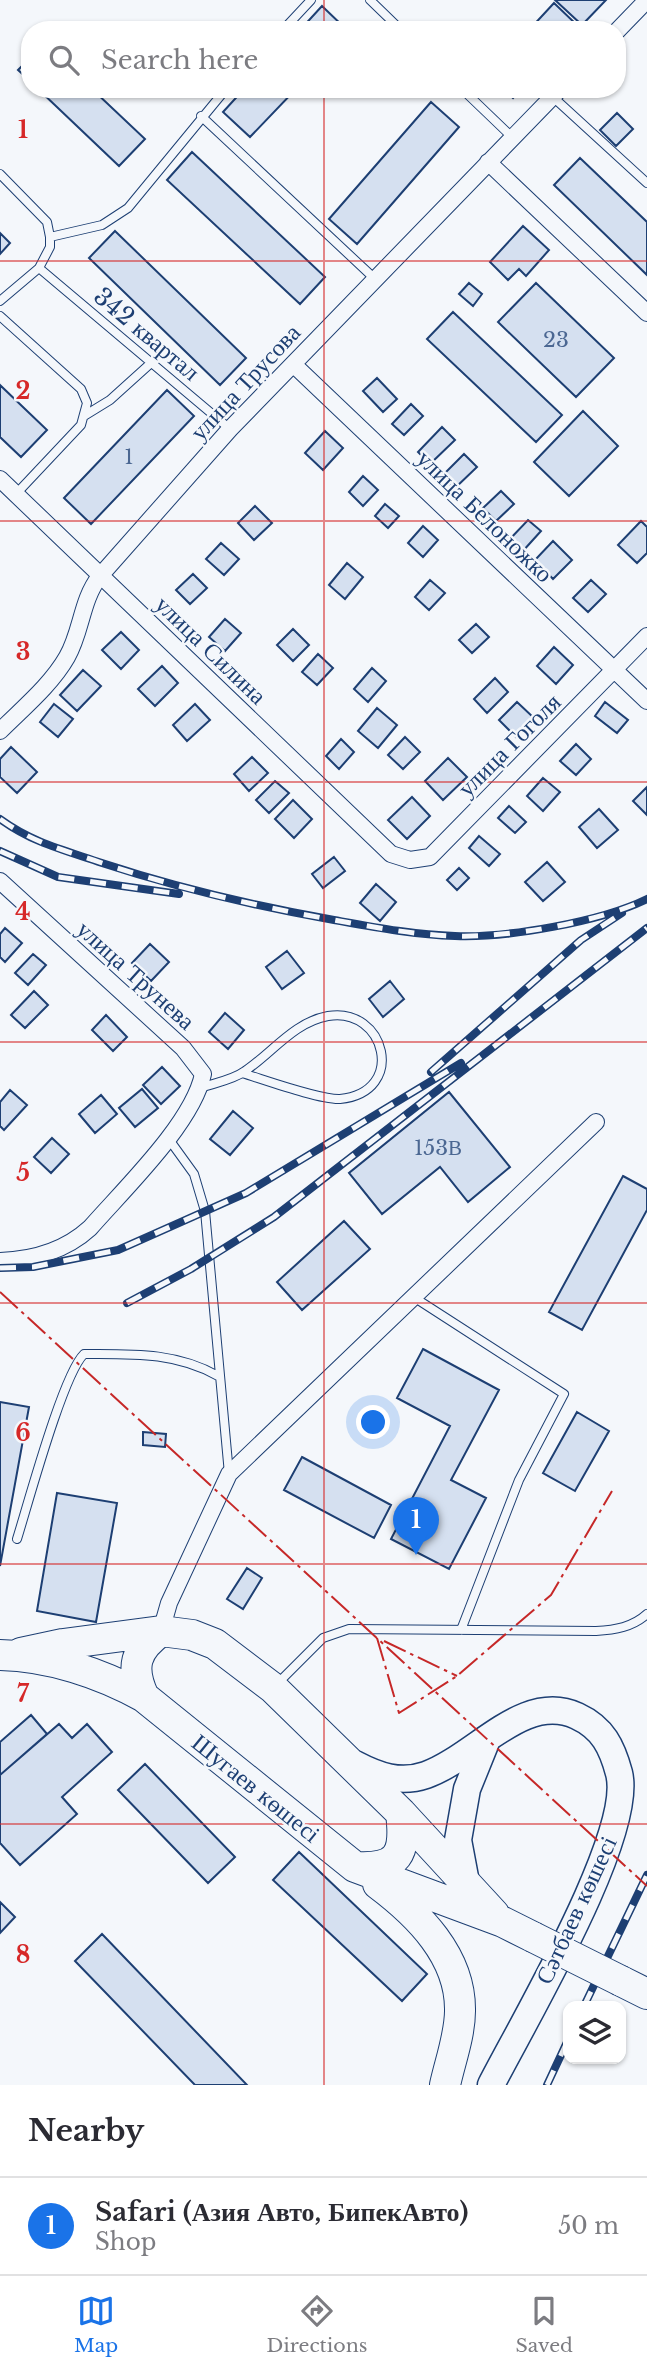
<!DOCTYPE html>
<meta charset="utf-8">
<style>
body{margin:0;font-family:"Libre Baskerville",serif;background:#f7f7f7;color:#2b2b33}
.controls{position:absolute;right:21px;bottom:21px;display:grid;overflow:hidden;border-radius:14px;box-shadow:0 2px 5px #0004}
.controls button{width:63px;height:63px;display:grid;place-items:center;padding:0;border:0;border-bottom:2px solid #e1e1e2;background:#fff;color:#2b2b33;font:35px sans-serif}
.you{position:absolute;left:374px;top:1423px;width:24px;height:24px;margin:-18px;border:5px solid #fff;border-radius:50%;background:#1a73e8;box-shadow:0 0 0 10px #1a73e833}
.badge{display:grid;place-items:center;width:46px;height:46px;border-radius:50%;background:#1a73e8;color:#fff;font-size:23px;font-weight:700}
.pin{position:absolute;translate:-50% -58px;filter:drop-shadow(0 2px 4px #0008)}
.pin::after{content:'';position:absolute;top:37px;width:24px;height:21px;background:inherit;clip-path:polygon(0 0,100% 0,50% 100%)}
.list{margin:0;padding:0;list-style:none}
h2{display:flex;justify-content:space-between;align-items:center;height:91px;margin:0;padding:0 28px;font-size:30px}
h2 small{font-size:23px;font-weight:400;color:#7c7c81}
.list li{display:grid;grid-template-columns:46px 1fr auto;gap:21px;align-items:center;box-sizing:border-box;height:98px;padding:0 28px;border-top:2px solid #e1e1e2}
.list b{display:block;font-size:26px;white-space:nowrap}
.list p{margin:0;font-size:23px;white-space:nowrap;color:#7c7c81}
.list em{font-size:23px;font-style:normal;color:#7c7c81}
.icon{flex:none;width:38px;height:38px;fill:none;stroke:currentColor;stroke-width:2;stroke-linecap:round;stroke-linejoin:round}
.map{position:relative;flex:none;width:647px;height:2085px;overflow:hidden}
.search{position:absolute;background:#fff;box-shadow:0 2px 5px #0004;left:21px;right:21px;top:21px;height:77px;display:flex;align-items:center;gap:18px;box-sizing:border-box;padding:0 24px;border-radius:28px;color:#7c7c81;font-size:26px}
.sheet{height:189px;background:#fff}
nav{display:flex;justify-content:space-around;align-items:center;box-sizing:border-box;height:98px;border-top:2px solid #e1e1e2;background:#fff;font-size:19px;color:#7c7c81}
nav a{display:grid;justify-items:center;gap:4px}
nav .on{color:#1a73e8}
.map>svg:first-child{display:block}
.building{fill:#d5e0f0;stroke:#1d3f73;stroke-width:2}
.lines{fill:none;stroke-linecap:round;stroke-linejoin:round}
.lane-casing{stroke:#1d3f73;stroke-width:10}
.street-casing{stroke:#1d3f73;stroke-width:18}
.primary-casing{stroke:#1d3f73;stroke-width:29}
.highway-casing{stroke:#1d3f73;stroke-width:32}
.lane{stroke:#f4f7fb;stroke-width:8}
.street{stroke:#f4f7fb;stroke-width:16}
.primary{stroke:#f4f7fb;stroke-width:26}
.highway{stroke:#f4f7fb;stroke-width:30}
.rail-casing{stroke:#1d3f73;stroke-width:8}
.rail{stroke:#f4f7fb;stroke-width:5;stroke-dasharray:16;stroke-linecap:butt}
.highway-bridge-casing{stroke:#1d3f73;stroke-width:32;stroke-linecap:butt}
.highway-bridge{stroke:#f4f7fb;stroke-width:30}
.power{stroke:#c62828;stroke-width:2;stroke-dasharray:24 5 3.5 5;stroke-linecap:butt}
.grid{fill:none;stroke:#d62828;stroke-width:2;stroke-opacity:0.55}
.labels{text-anchor:middle;dominant-baseline:central;stroke-width:5;stroke-linejoin:round;paint-order:stroke}
.number-label{font-size:21px;fill:#4b6792}
.street-label{font-size:24px;fill:#1d3f73;stroke:#f4f7fb}
.grid-label{font-size:23px;text-anchor:middle;font-weight:bold;fill:#d62828;stroke:#f4f7fb;stroke-width:5;stroke-linejoin:round;paint-order:stroke}
</style>
<div class="map">
<svg width="647" height="2085" viewBox="0 0 647 2085">
<rect width="100%" height="100%" fill="#f4f7fb"/>
<path class="building" d="M555 0H606L582 25Z
M554 3 579 27 576 30H529Z
M322 6 347 30H300Z
M30 58V81L18 70Z
M38 89H92L145 139 119 166Z
M244 89H296L250 137 223 112Z
M503 89H521L513 98Z
M431 102 459 127 357 244 329 219Z
M617 113 633 129 616 146 600 130Z
M192 152 325 277 300 304 167 180Z
M580 158 647 222V275L554 185Z
M523 226 549 250 526 276 519 269 508 280 490 262Z
M115 231 246 358 220 385 89 258Z
M0 233 10 243 0 254Z
M469 283 482 294 473 306 459 294Z
M536 283 614 358 576 397 498 322Z
M453 312 562 415 536 442 427 339Z
M377 378 397 399 383 412 363 391Z
M0 385 47 430 21 457 0 437Z
M167 390 194 416 91 524 64 498Z
M411 404 423 416 404 435 392 424Z
M583 411 618 446 569 496 534 462Z
M442 427 455 440 430 464 418 452Z
M325 431 343 448 323 470 305 453Z
M464 454 477 467 454 489 442 476Z
M363 476 378 490 363 506 349 492Z
M501 491 514 504 496 521 483 508Z
M385 504 399 516 388 528 375 516Z
M255 506 272 523 254 540 238 523Z
M528 520 541 531 522 552 509 540Z
M641 521 647 527V553L637 563 618 545Z
M423 526 438 540 423 557 408 543Z
M553 541 572 560 553 579 535 560Z
M221 543 239 559 224 575 206 559Z
M347 563 363 577 345 599 329 585Z
M193 574 207 588 190 604 176 590Z
M430 580 445 593 429 610 415 597Z
M591 580 606 594 588 612 573 598Z
M225 619 241 633 225 651 209 637Z
M476 624 489 637 472 653 459 640Z
M293 629 309 645 293 661 277 645Z
M121 632 139 650 121 669 102 650Z
M554 647 573 665 556 684 537 666Z
M318 654 333 668 317 685 302 672Z
M162 666 178 683 155 706 138 689Z
M372 668 386 681 368 702 354 689Z
M83 670 101 686 77 711 60 695Z
M495 678 508 692 487 713 474 699Z
M517 702 534 718 516 737 499 720Z
M605 702 628 720 617 733 595 716Z
M54 704 73 719 58 737 40 722Z
M195 704 210 720 187 741 173 725Z
M377 708 397 725 378 748 358 731Z
M405 737 420 752 403 769 388 755Z
M341 739 354 752 339 769 326 756Z
M576 744 591 759 576 775 560 761Z
M11 747 37 772 17 793 0 777V759Z
M252 757 268 773 249 791 234 774Z
M448 758 467 777 443 800 425 781Z
M543 778 560 792 543 811 527 796Z
M275 781 289 793 269 813 256 800Z
M647 787V815L633 801Z
M412 797 430 816 407 839 388 820Z
M293 800 312 819 294 838 275 819Z
M509 806 526 822 515 833 498 818Z
M599 809 618 830 597 848 579 827Z
M479 836 500 854 489 866 469 848Z
M334 857 345 871 323 888 312 874Z
M547 862 565 882 543 901 525 882Z
M459 868 469 878 457 890 447 880Z
M376 884 396 902 380 921 360 903Z
M5 928 22 943 5 962 0 957V934Z
M150 944 169 962 151 981 132 963Z
M287 951 304 973 282 989 266 967Z
M33 954 46 965 28 985 15 973Z
M390 981 404 999 383 1017 369 999Z
M34 991 48 1005 25 1028 11 1015Z
M225 1013 244 1030 228 1049 209 1032Z
M106 1015 127 1037 113 1051 92 1030Z
M162 1067 180 1086 161 1104 143 1085Z
M142 1089 158 1108 135 1127 119 1108Z
M10 1090 27 1105 4 1130 0 1126V1102Z
M449 1092 510 1167 468 1202 440 1167 382 1214 349 1173Z
M101 1095 117 1114 95 1133 79 1114Z
M233 1111 253 1128 230 1155 210 1139Z
M52 1138 69 1154 51 1173 34 1157Z
M623 1176 647 1189V1210L582 1330 549 1312Z
M344 1221 370 1249 302 1310 277 1282Z
M423 1349 499 1390 451 1480 486 1498 449 1569 391 1539 450 1426 397 1398Z
M0 1402 29 1407 0 1566Z
M577 1412 609 1431 575 1491 543 1473Z
M143 1432 166 1434 165 1447 143 1445Z
M302 1457 391 1505 374 1538 284 1490Z
M57 1493 117 1503 96 1622 37 1611Z
M247 1568 262 1578 243 1609 227 1599Z
M31 1715 47 1734 0 1775V1742Z
M59 1724 72 1738 87 1724 112 1752 62 1797 77 1814 20 1865 0 1843V1775Z
M145 1764 235 1857 208 1883 118 1790Z
M299 1852 427 1974 402 2001 273 1880Z
M0 1902 15 1917 0 1933Z
M102 1934 247 2085H195L75 1961Z"/>
<g class="lines">
<g class="lane-casing">
<path id="lane" d="M370 0 401 30
M283 30 311 0
M462 89 512 137
M553 97 647 183
M201 116 375 279
M0 174 47 222 50 237V247L39 268 0 301
M50 237 102 225 128 208 226 89
M39 268 230 429
M0 316 81 389 87 403 81 425 16 494
M84 416 110 400 151 363
M200 1088C214 1083 233 1080 245 1071 272 1053 294 1022 328 1016 385 1006 408 1092 340 1099 320 1100 265 1080 242 1073
M168 1138 194 1174 205 1211 229 1474
M412 1296 564 1394 519 1480 461 1630
M17 1539C28 1504 63 1374 84 1354 132 1354 176 1352 218 1376
M277 1684 323 1638 349 1629 596 1631C615 1630 633 1627 647 1614"/>
</g>
<g class="street-casing">
<path id="street" d="M617 31 647 0
M488 162 647 313
M293 364 647 701
M0 479 391 854 410 860 430 857 647 636
M0 731C23 708 51 685 67 657 82 631 81 600 100 576L230 429 560 89
M0 881 183 1048 203 1074C193 1123 124 1189 90 1228 66 1250 33 1260 0 1261
M161 1631 169 1603 229 1474 596 1122"/>
</g>
<g class="primary-casing">
<path id="primary" d="M355 1764C378 1776 400 1784 426 1775 476 1757 524 1691 577 1716 603 1728 612 1747 619 1773 635 1834 522 2024 491 2085
M467 1888 458 1840 467 1789 486 1742"/>
</g>
<g class="highway-casing">
<path id="highway" d="M21 1653 63 1644 161 1631 192 1635 215 1644 273 1688 401 1813 494 1914
M0 1655C49 1656 101 1673 144 1697L355 1867 503 1922 533 1937
M144 1697C130 1667 135 1650 161 1631
M356 1867C399 1869 406 1854 401 1813
M378 1884C418 1914 461 1956 460 2011 460 2035 450 2062 445 2085
M621 1981 647 1994"/>
</g>
<use href="#lane" class="lane"/>
<use href="#street" class="street"/>
<use href="#primary" class="primary"/>
<use href="#highway" class="highway"/>
<g class="rail-casing">
<path id="rail" d="M0 819C33 843 64 850 102 863 178 888 255 906 334 920 373 927 415 935 455 936 507 938 600 922 647 899
M0 851 58 877 179 894
M431 1072 581 940 622 913
M0 1268 33 1267 118 1250 181 1222 246 1193 461 1063
M127 1303 191 1269 274 1217 647 928
M584 2006 647 1875
M547 2085 568 2040"/>
</g>
<use href="#rail" class="rail"/>
<g class="highway-bridge-casing">
<path id="highway-bridge" d="M533 1937 621 1981"/>
</g>
<use href="#highway-bridge" class="highway-bridge"/>
<path class="power" d="M0 1292 647 1886
M377 1638 399 1713 457 1676 551 1595 612 1491
M384 1641 457 1676"/>
</g>
<path class="grid" d="M324 0V30M324 89V2085M0 261H647M0 521H647M0 782H647M0 1042H647M0 1303H647M0 1564H647M0 1824H647"/>
<g class="labels">
<g class="number-label">
<text x="556" y="340">23</text>
<text x="129" y="457">1</text>
<text x="438" y="1148">153В</text>
</g>
<g class="street-label">
<text transform="translate(147 334) rotate(40)">342 квартал</text>
<text transform="translate(245 382) rotate(-47)">улица Трусова</text>
<text transform="translate(485 516) rotate(44)">улица Белоножко</text>
<text transform="translate(211 650) rotate(44)">улица Силина</text>
<text transform="translate(509 745) rotate(-45)">улица Гоголя</text>
<text transform="translate(136 975) rotate(42)">улица Трунева</text>
<text transform="translate(256 1788) rotate(39)">Шугаев көшесі</text>
<text transform="translate(576 1910) rotate(-65)">Сәтбаев көшесі</text>
</g>
</g>
<g class="grid-label">
<text x="23" y="138">1</text>
<text x="23" y="399">2</text>
<text x="23" y="660">3</text>
<text x="23" y="920">4</text>
<text x="23" y="1181">5</text>
<text x="23" y="1441">6</text>
<text x="23" y="1702">7</text>
<text x="23" y="1963">8</text>
</g>
</svg>
<div class="controls">
<button><svg class="icon" aria-label="layers" viewBox="0 0 24 24"><path d="M12 4l9 5-9 5-9-5zM3 14l9 5 9-5"/></svg></button>
</div>
<div class="you"></div>
<div class="pin badge" style="left:416px;top:1555px">1</div>
<div class="search"><svg class="icon" aria-label="search" viewBox="0 0 24 24"><circle cx="10" cy="10" r="6"/><path d="M15 15l6 6"/></svg>Search here</div>
</div>
<section class="sheet">
<h2>Nearby<small></small></h2>
<ul class="list">
<li><span class="badge">1</span><div><b>Safari (Азия Авто, БипекАвто)</b><p>Shop</p></div><em>50 m</em></li>
</ul>
</section>
<nav>
<a class="on"><svg class="icon" aria-label="map" viewBox="0 0 24 24"><path d="M3 6l6-2 6 2 6-2v14l-6 2-6-2-6 2zM9 4v14M15 6v14"/></svg>Map</a>
<a><svg class="icon" aria-label="directions" viewBox="0 0 24 24"><path d="M12 3l9 9-9 9-9-9zM9 14v-3h6M13 9l2 2-2 2"/></svg>Directions</a>
<a><svg class="icon" aria-label="saved" viewBox="0 0 24 24"><path d="M7 4h10v16l-5-4-5 4z"/></svg>Saved</a>
</nav>
